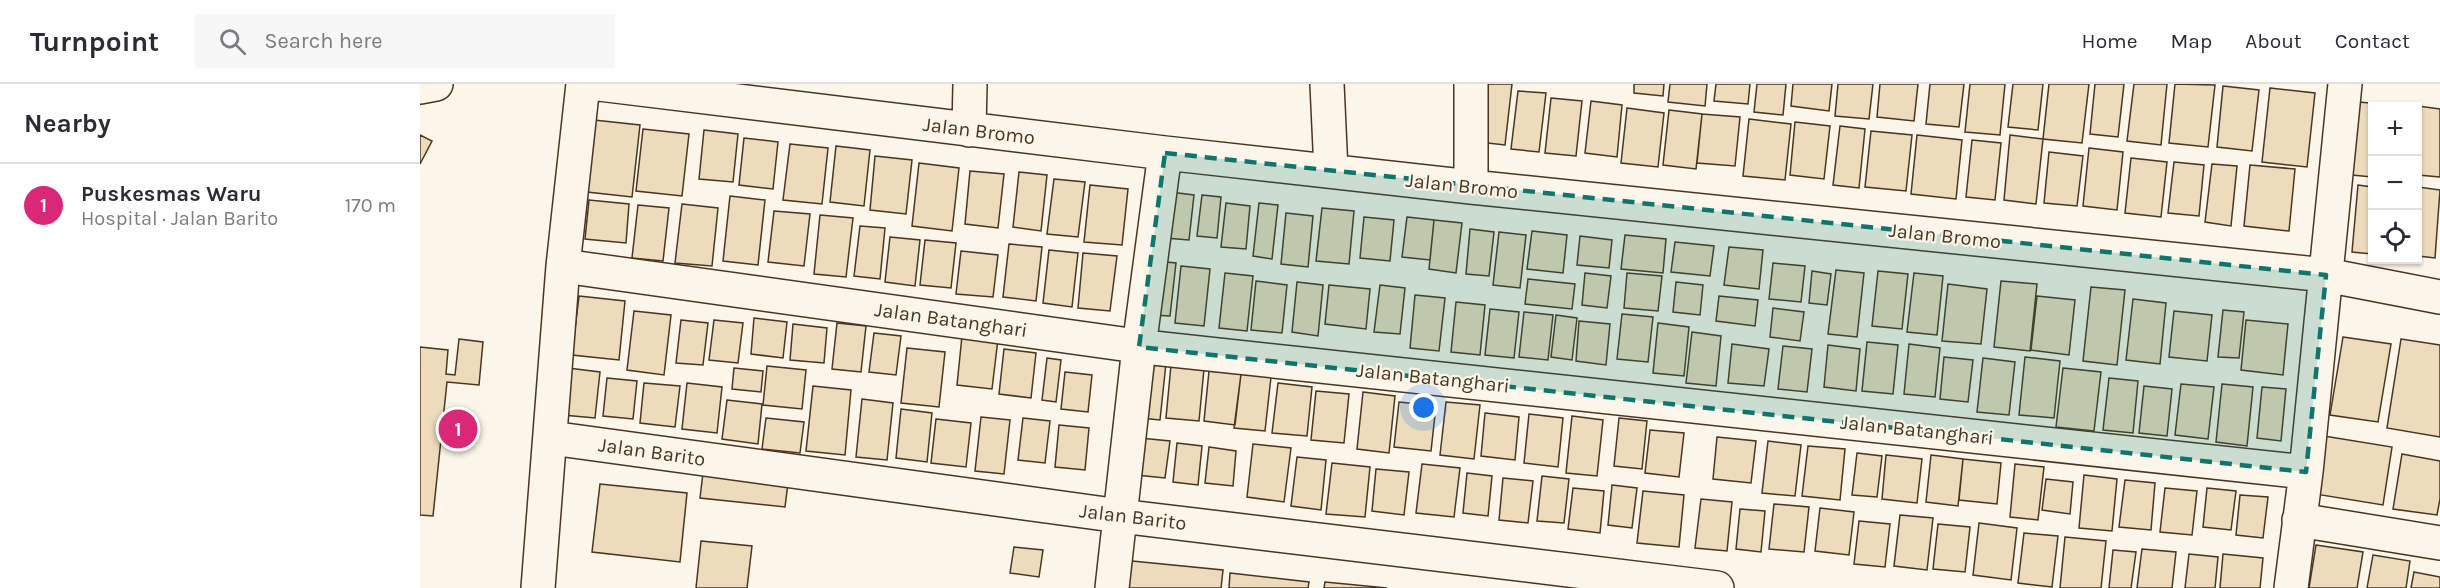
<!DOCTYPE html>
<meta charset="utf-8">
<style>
body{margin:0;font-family:Karla,sans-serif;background:#f7f7f7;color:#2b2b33}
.controls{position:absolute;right:18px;top:18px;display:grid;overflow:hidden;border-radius:0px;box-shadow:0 2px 4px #0004}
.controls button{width:54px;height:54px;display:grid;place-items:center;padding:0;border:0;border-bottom:2px solid #e1e1e2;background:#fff;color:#2b2b33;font:30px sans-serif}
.you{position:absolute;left:1004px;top:324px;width:21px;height:21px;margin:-15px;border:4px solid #fff;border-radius:50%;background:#1a73e8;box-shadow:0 0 0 9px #1a73e833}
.badge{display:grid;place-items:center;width:39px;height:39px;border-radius:50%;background:#db2777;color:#fff;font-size:20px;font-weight:700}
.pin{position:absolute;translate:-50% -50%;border:3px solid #fff;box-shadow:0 2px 6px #0006}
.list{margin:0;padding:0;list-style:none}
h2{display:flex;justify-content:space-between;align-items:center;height:78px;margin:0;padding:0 24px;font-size:26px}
h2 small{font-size:20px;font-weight:400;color:#7c7c81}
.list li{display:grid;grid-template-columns:39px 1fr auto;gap:18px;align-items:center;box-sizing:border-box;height:84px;padding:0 24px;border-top:2px solid #e1e1e2}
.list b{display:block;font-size:22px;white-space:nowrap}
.list p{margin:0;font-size:20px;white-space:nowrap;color:#7c7c81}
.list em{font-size:20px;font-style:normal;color:#7c7c81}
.icon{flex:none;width:33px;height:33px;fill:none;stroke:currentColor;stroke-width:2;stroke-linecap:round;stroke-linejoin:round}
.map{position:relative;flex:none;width:2020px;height:504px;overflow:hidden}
header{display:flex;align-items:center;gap:36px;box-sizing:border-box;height:84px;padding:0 30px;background:#fff;border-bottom:2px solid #e1e1e2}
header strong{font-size:28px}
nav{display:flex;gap:33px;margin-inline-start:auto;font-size:21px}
.search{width:420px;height:54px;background:#f7f7f7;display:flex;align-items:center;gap:15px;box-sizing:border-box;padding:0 21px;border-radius:0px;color:#7c7c81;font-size:22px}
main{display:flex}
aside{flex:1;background:#fff}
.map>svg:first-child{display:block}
.building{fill:#ecdcbc;stroke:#4a3520;stroke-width:1.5}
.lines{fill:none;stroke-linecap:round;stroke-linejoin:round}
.street-casing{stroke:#4a3520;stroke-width:36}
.street{stroke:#fbf6e9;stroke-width:33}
.marked{fill:#0f766e;fill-opacity:0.2;stroke:#0f766e;stroke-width:4.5;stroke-dasharray:12 8;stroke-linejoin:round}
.labels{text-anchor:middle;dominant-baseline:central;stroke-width:4.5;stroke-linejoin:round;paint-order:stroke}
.street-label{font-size:20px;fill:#4a3520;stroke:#fbf6e9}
</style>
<header>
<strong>Turnpoint</strong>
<div class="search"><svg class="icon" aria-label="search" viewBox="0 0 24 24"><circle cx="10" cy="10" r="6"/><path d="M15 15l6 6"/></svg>Search here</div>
<nav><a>Home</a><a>Map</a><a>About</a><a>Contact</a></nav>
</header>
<main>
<aside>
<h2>Nearby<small></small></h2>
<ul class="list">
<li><span class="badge">1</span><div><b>Puskesmas Waru</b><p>Hospital · Jalan Barito</p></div><em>170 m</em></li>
</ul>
</aside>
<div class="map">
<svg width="2020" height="504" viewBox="0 0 2020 504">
<rect width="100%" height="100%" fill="#fbf6e9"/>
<path class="building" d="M1066 0H1092L1085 61 1059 58Z
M1214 0H1244L1243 12 1214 9Z
M1250 0H1287L1285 22 1248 18Z
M1296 0H1330L1328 20 1294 17Z
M1337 0H1366L1363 31 1334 28Z
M1373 0H1412L1409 27 1371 22Z
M1418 0H1453L1449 35 1415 32Z
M1460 0H1498L1494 37 1457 33Z
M1510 0H1544L1539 43 1506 40Z
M1550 0H1585L1580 51 1545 48Z
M1593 0H1623L1618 46 1588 43Z
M1629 0H1669L1662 59 1623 55Z
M1675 0H1704L1698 53 1670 50Z
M1714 0H1747L1741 61 1707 57Z
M1755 0 1795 1 1788 63 1749 59Z
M1803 2 1839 6 1832 67 1797 63Z
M1850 4 1895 9 1887 83 1842 78Z
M1098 7 1126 9 1119 68 1091 65Z
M1131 14 1162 17 1156 72 1125 69Z
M1171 17 1202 21 1197 73 1165 69Z
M1938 18 1987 22H1952V93L1932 91Z
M1998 22 2020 25V93L1998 91Z
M1207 24 1244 29 1238 83 1201 79Z
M1249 26 1282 30 1276 85 1243 81Z
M1282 30 1320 33 1315 82 1277 79Z
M1329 35 1371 40 1365 96 1323 92Z
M174 36 220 41 212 113 167 108Z
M1375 38 1410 42 1404 95 1370 91Z
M1420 42 1445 45 1439 104 1413 101Z
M223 45 269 50 262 112 216 107Z
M284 46 318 50 313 98 279 95Z
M1451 47 1492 51 1486 107 1445 103Z
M0 51 12 57 0 80Z
M1497 51 1542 56 1536 115 1491 110Z
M1590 51 1623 55 1616 120 1584 116Z
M324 54 358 58 353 105 319 101Z
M1552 56 1581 59 1575 116 1546 113Z
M370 60 408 64 402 120 363 116Z
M416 62 450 66 444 122 410 118Z
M1669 64 1703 68 1697 126 1663 122Z
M1629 68 1663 72 1657 122 1624 119Z
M455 72 492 76 486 130 450 126Z
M1711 74 1747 78 1741 133 1705 129Z
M1754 78 1784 81 1779 132 1748 129Z
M499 79 539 84 532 147 492 142Z
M1792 80 1817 82 1811 142 1785 138Z
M1830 81 1875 85 1869 147 1824 142Z
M550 87 584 90 578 144 545 140Z
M599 88 627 91 621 147 593 143Z
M634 95 665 98 658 153 627 150Z
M670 101 708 105 702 161 664 158Z
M1938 101 1952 103V170L1932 168Z
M1998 103 2020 106 2015 174 1998 172Z
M750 108 774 111 769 156 745 154Z
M782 111 801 113 797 154 777 152Z
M310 112 345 116 338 181 303 177Z
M169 116 209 120 206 159 165 155Z
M806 119 830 122 826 165 801 163Z
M839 119 858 121 852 175 833 172Z
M262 120 298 124 292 182 255 179Z
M218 121 249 124 243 177 212 174Z
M902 124 934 127 929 180 896 177Z
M354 127 390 130 384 182 348 178Z
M866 129 893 132 888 183 861 180Z
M400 131 433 134 426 193 394 190Z
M944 133 974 136 970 177 940 174Z
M987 133 1014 136 1010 176 982 173Z
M1014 136 1042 139 1036 189 1009 185Z
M440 142 465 144 460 195 434 192Z
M1050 145 1074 148 1069 192 1046 190Z
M1112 147 1147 151 1143 189 1107 185Z
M1079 148 1106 151 1100 204 1073 201Z
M1205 151 1246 155 1243 189 1201 185Z
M1160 152 1192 156 1189 184 1157 181Z
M470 153 500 156 495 202 465 198Z
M505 156 536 159 531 204 500 201Z
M1255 158 1294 162 1290 192 1251 188Z
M589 160 622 163 616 217 583 213Z
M1309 163 1343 166 1339 205 1304 201Z
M629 166 658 169 652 223 623 219Z
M541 167 578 171 573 213 536 210Z
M663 169 697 172 690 227 658 224Z
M736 177 756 179 750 232 731 231Z
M1353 179 1385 182 1381 218 1349 215Z
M761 182 790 185 784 242 755 239Z
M1416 186 1444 189 1437 253 1408 250Z
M1392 187 1411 190 1407 221 1389 219Z
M1458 187 1488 190 1482 245 1452 242Z
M805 189 833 192 827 247 799 244Z
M1165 189 1191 192 1187 224 1162 221Z
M1207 189 1242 192 1238 227 1204 224Z
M1494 189 1523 192 1517 251 1487 248Z
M1108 195 1155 200 1152 225 1105 220Z
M836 197 867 201 862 249 831 246Z
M1581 197 1617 200 1610 267 1574 263Z
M877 198 903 201 898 252 872 248Z
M1256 198 1283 201 1280 231 1253 228Z
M1528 200 1567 205 1561 260 1522 257Z
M909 201 950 205 946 245 905 240Z
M960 201 985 204 980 250 954 248Z
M1671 203 1705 206 1697 281 1663 277Z
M995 211 1025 214 1019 267 990 264Z
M159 212 205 217 199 276 152 271Z
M1299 212 1338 216 1335 242 1296 237Z
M1617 212 1655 216 1649 271 1611 266Z
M1713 215 1746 219 1740 280 1706 276Z
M1036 218 1065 221 1060 271 1031 268Z
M1353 224 1384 228 1380 257 1350 253Z
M1070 225 1099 228 1094 274 1065 271Z
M1803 226 1824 228 1819 274 1798 273Z
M214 227 251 231 244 291 207 286Z
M1754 227 1792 231 1787 277 1749 273Z
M1104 228 1133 231 1128 276 1099 273Z
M1202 230 1233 233 1228 278 1197 275Z
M1136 231 1157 234 1152 276 1131 273Z
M334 234 367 238 363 274 331 270Z
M261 236 288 239 283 281 256 279Z
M294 236 323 239 318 279 289 276Z
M1826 236 1868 240 1863 291 1821 286Z
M1159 237 1190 240 1186 281 1156 277Z
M417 239 446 242 441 288 412 285Z
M1238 239 1269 243 1264 292 1233 289Z
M373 240 407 244 404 279 370 276Z
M1272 248 1301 252 1296 302 1266 299Z
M454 249 481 252 476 291 449 288Z
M542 252 578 255 572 305 537 301Z
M1923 253 1971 260 1958 338 1910 331Z
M39 255 63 258 59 301 27 298 13 432 0 431V263L28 266 26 290 35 291Z
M1981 255 2020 261V353L1967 344Z
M1447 258 1478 261 1473 310 1442 307Z
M1312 260 1349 265 1344 302 1308 299Z
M1489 260 1520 264 1515 313 1484 310Z
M1408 261 1440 265 1436 307 1404 303Z
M1363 262 1392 265 1387 308 1358 305Z
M487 264 525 268 519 323 481 319Z
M584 265 616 269 611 314 579 310Z
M1524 273 1553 276 1548 318 1520 315Z
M1605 273 1640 277 1634 334 1599 331Z
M627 274 641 276 636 318 622 316Z
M1563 274 1595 278 1589 331 1557 328Z
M726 277 746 279 740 336 720 334Z
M751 281 784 285 779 337 746 334Z
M347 282 386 286 382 325 343 321Z
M148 284 180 288 175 334 143 331Z
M314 284 343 287 341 308 312 305Z
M1643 284 1681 288 1674 347 1636 343Z
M789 287 821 290 815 341 784 337Z
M645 288 672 291 668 328 641 325Z
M821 290 851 293 845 347 814 344Z
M187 294 217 297 213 335 183 332Z
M1689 294 1718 297 1713 349 1683 346Z
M224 299 260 302 255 343 220 339Z
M267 299 302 303 297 349 262 345Z
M858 299 892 303 887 352 852 349Z
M1761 300 1794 303 1788 355 1755 351Z
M1802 300 1833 303 1827 362 1796 358Z
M393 302 431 306 425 371 386 367Z
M1724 302 1752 305 1747 352 1719 349Z
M1842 303 1866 305 1861 357 1837 354Z
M896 307 929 310 924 359 891 356Z
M943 308 975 312 969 369 937 365Z
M442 315 473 319 467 376 436 373Z
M307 316 342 320 338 360 302 355Z
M979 318 1016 322 1011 367 974 363Z
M1026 318 1060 321 1054 375 1020 371Z
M481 325 512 329 507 378 476 374Z
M1065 329 1099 333 1095 376 1061 372Z
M1109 330 1143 334 1138 383 1104 379Z
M1152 332 1183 336 1177 392 1146 389Z
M561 333 590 336 584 390 555 387Z
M346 334 384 338 380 369 342 365Z
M603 334 630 337 625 379 598 376Z
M1199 334 1227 337 1222 385 1194 382Z
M516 335 551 339 546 383 511 379Z
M639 341 669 344 665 386 635 383Z
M1230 346 1264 349 1259 393 1225 389Z
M1904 352 1972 363 1963 421 1895 410Z
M1297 353 1336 357 1331 399 1293 395Z
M720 354 750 357 745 394 716 391Z
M1348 357 1381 361 1375 412 1342 409Z
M757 359 782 362 778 401 753 398Z
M833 360 871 364 864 418 827 413Z
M1388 362 1425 365 1420 416 1382 412Z
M789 363 816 367 813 402 785 399Z
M1437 369 1462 372 1457 413 1432 411Z
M1982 370 2020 377V415L2017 431 1973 425Z
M1466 371 1502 375 1497 419 1462 415Z
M1511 371 1543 375 1538 422 1506 418Z
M877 373 906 376 901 426 871 422Z
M1543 375 1581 379 1577 420 1539 416Z
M912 379 950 383 945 433 906 430Z
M1002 380 1040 384 1034 433 996 429Z
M1595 380 1624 383 1618 436 1590 433Z
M956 385 989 388 984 431 952 427Z
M283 389 368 399 365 423 280 414Z
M1047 389 1072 392 1068 432 1043 429Z
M1664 391 1697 395 1692 447 1659 444Z
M1122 392 1149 395 1144 439 1117 437Z
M1083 394 1113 397 1108 439 1079 436Z
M1626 395 1653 398 1650 430 1622 426Z
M1705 396 1735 399 1731 446 1699 443Z
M180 400 267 409 260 478 172 468Z
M1192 401 1217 404 1212 444 1188 441Z
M1153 404 1184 407 1180 449 1148 445Z
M1745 404 1777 407 1772 451 1740 448Z
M1787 404 1816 407 1811 446 1783 443Z
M1223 407 1264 411 1259 463 1217 459Z
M1820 411 1848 413 1843 454 1816 451Z
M1281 415 1312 418 1307 467 1275 464Z
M1354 420 1389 423 1384 468 1349 465Z
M1400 424 1434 428 1429 471 1395 467Z
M1320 425 1345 427 1341 468 1316 465Z
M1480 431 1513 434 1507 486 1474 482Z
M1439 437 1470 440 1465 483 1434 480Z
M1559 439 1597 444 1591 496 1553 491Z
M1518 440 1550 443 1545 488 1513 485Z
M1604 449 1638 452 1632 503 1598 499Z
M1645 453 1686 457 1681 504H1640Z
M281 457 332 462 327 504H276Z
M1896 461 1943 468 1937 504H1889Z
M594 463 623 466 619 493 590 489Z
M1722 465 1756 468 1752 504H1717Z
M1693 466 1716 468 1711 504H1689Z
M1769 470 1798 473 1795 504H1765Z
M1803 470 1843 474 1840 504H1800Z
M1953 471 1990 477 1986 504H1947Z
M702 476 803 486 801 504H698Z
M1994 488 2020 493V504H1991Z
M810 489 889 498 888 504H809Z
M905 498 967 504H904Z"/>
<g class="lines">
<g class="street-casing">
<path id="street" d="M179 0 745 69 1051 103 1906 191 2020 213
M907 0 911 87
M1051 0V103
M0 3 16 0
M549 46 550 0
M143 182 724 263 1886 388
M131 354 700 432 1297 504
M1879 436 2020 459
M118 504 143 182 163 0
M692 504 719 263 745 69
M1871 504 1886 388 1925 0"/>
</g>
<use href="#street" class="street"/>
</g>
<path class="marked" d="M745 69 1906 191 1886 388 719 263Z"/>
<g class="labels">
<g class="street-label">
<text transform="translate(559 47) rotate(7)">Jalan Bromo</text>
<text transform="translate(1042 102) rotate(6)">Jalan Bromo</text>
<text transform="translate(1525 152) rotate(6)">Jalan Bromo</text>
<text transform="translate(531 236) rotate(8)">Jalan Batanghari</text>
<text transform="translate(1013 294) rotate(6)">Jalan Batanghari</text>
<text transform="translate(1497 346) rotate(6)">Jalan Batanghari</text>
<text transform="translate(232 368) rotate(8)">Jalan Barito</text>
<text transform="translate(713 433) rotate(7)">Jalan Barito</text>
</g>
</g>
</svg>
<div class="controls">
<button>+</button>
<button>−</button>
<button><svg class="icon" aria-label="locate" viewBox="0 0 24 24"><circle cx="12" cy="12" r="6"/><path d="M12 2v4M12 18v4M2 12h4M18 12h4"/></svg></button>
</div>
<div class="you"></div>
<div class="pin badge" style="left:38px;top:345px">1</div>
</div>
</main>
